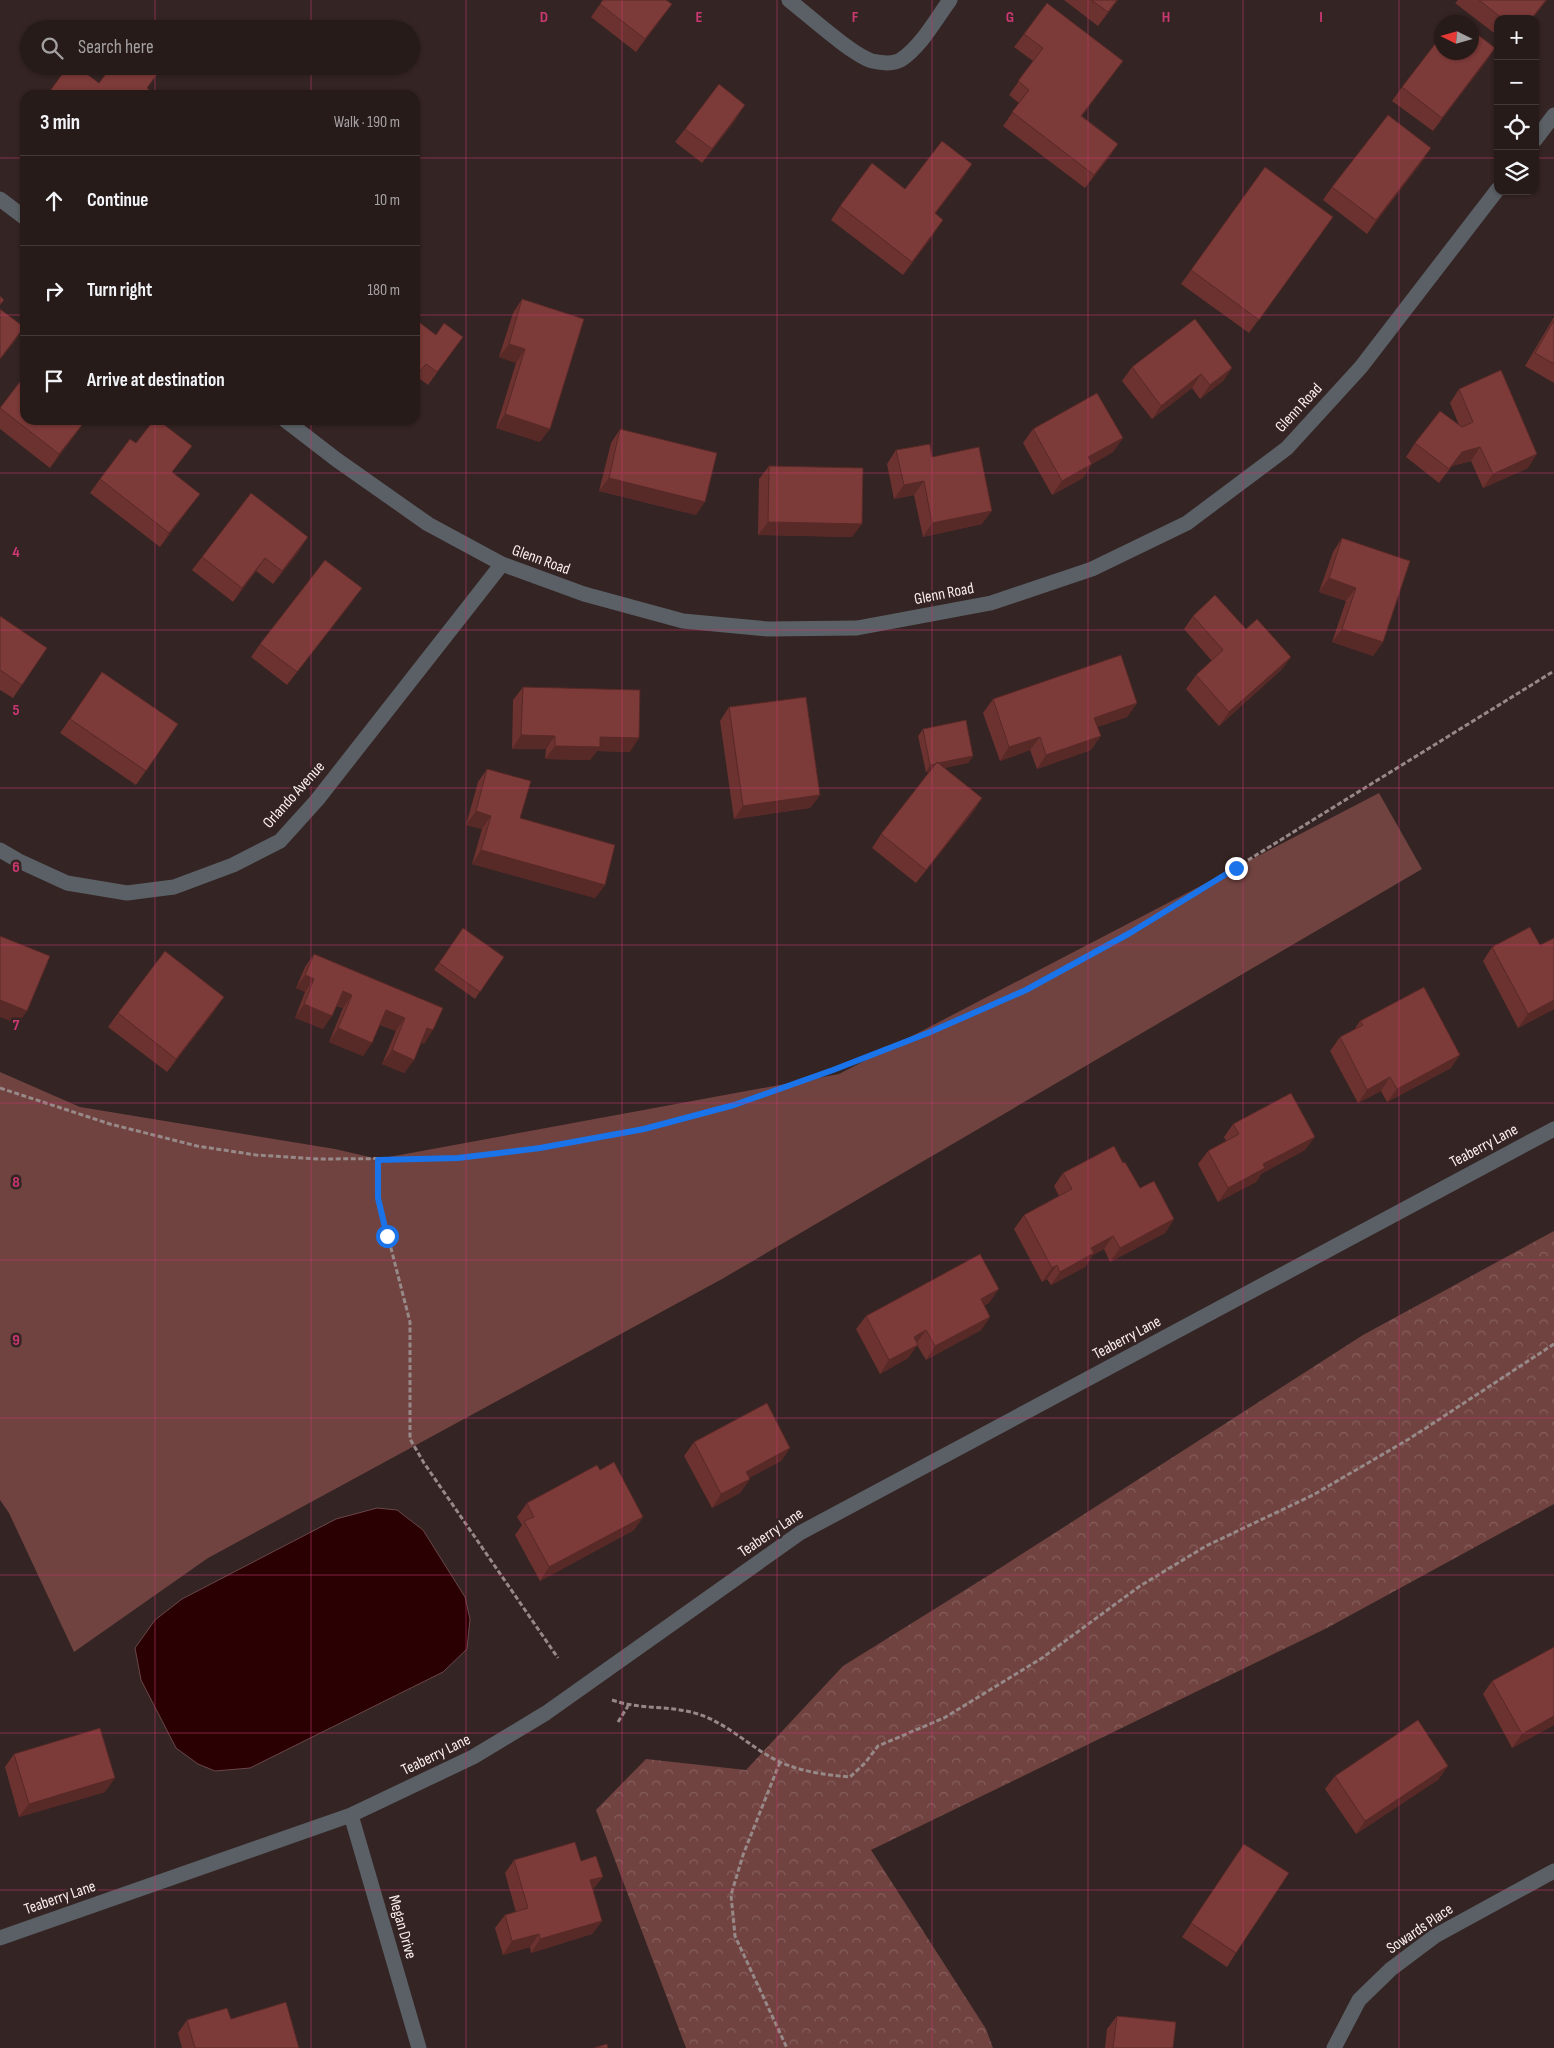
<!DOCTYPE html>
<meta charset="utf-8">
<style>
body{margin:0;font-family:"Sofia Sans Condensed",sans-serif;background:#332827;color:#f1f3f6}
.controls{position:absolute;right:15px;top:15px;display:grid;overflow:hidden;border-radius:10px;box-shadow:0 1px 4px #0004}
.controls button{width:45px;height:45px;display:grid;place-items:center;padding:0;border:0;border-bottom:1px solid #433939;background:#271b1a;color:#f1f3f6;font:25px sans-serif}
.compass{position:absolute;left:1434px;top:15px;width:45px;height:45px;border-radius:50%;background:#271b1a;box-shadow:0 1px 4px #0004;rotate:275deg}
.stop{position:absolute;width:15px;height:15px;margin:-11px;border:4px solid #1a73e8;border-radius:50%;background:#fff}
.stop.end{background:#1a73e8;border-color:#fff;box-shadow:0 1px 5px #0008}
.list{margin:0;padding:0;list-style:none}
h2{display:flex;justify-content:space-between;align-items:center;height:65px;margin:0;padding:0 20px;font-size:21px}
h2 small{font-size:16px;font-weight:400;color:#a4a1a2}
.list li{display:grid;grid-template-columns:32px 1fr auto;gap:15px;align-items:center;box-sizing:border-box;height:90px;padding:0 20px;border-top:1px solid #433939}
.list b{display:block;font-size:19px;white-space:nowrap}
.list em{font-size:16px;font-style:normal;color:#a4a1a2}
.icon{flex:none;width:28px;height:28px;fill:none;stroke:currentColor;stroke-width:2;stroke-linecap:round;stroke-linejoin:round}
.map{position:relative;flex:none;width:1554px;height:2048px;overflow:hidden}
.search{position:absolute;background:#271b1a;box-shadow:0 1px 4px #0004;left:20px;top:20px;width:400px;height:55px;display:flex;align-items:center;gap:12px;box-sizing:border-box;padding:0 18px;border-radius:28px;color:#a4a1a2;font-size:19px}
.panel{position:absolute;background:#271b1a;box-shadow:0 1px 4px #0004;left:20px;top:90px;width:400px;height:335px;border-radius:15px}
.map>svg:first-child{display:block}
.green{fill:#704340}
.forest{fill:url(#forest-crowns)}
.water{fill:#2b0003;stroke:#694749}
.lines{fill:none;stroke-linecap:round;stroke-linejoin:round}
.path{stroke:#978988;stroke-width:3;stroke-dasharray:5 2.5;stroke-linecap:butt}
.minor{stroke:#5a6065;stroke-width:15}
.wall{fill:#6b3230}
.shaded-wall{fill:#572927}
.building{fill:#7c3a38;stroke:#572927}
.route{stroke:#1a73e8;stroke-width:6}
.grid{fill:none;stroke:#ca3871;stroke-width:1;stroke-opacity:0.55}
.labels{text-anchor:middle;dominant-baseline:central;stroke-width:5;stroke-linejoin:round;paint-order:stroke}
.street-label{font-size:16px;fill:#f9eeed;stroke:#342423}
.grid-label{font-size:16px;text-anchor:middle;font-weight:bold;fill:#ca3871;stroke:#342423;stroke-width:5;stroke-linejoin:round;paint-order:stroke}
</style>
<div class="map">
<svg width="1554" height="2048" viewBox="0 0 1554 2048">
<defs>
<pattern id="forest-crowns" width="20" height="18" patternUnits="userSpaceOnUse" patternTransform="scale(1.25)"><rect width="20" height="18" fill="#704340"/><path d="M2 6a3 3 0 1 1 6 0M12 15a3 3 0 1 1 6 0" fill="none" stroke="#855e5c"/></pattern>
</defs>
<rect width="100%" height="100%" fill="#342423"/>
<path class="green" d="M1379 793 1422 869 722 1279 208 1558 74 1652 9 1513 0 1500V1072L80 1107 335 1149 378 1159 839 1074Z"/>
<path class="forest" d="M1554 1231V1504L1327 1628 871 1850 986 2029 993 2048H686L596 1810 646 1759 746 1770 843 1666 994 1572 1363 1335Z"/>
<path class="water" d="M377 1508 397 1510 423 1530 465 1597 470 1619 467 1649 443 1672 250 1768 215 1771 198 1764 176 1748 141 1680 135 1648 155 1620 182 1599 336 1519Z"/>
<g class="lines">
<path class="path" d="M0 1088 110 1124 197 1146 256 1155 319 1159 458 1158 541 1148 645 1129 734 1105 833 1070 928 1033 1026 990 1130 933 1554 671
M378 1159V1198L410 1322V1439L424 1463 558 1658
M612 1700C640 1710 670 1705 698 1714 729 1724 752 1749 780 1762 802 1772 827 1775 850 1777L865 1763 878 1746 944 1718 1042 1658 1140 1586 1206 1546 1313 1495 1409 1439 1554 1344
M618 1722 628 1706
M780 1762 743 1855 731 1895 735 1936 787 2048"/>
<path class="minor" d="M789 0C808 15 851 54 872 61 881 63 894 65 902 59 922 45 936 19 950 0
M1535 140 1554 115
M0 199 25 218
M285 420 337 460 428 524 502 564 584 594 683 621 768 629 857 628 991 603 1092 569 1187 523 1287 448 1361 367 1498 189
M0 850 19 861 67 883 127 893 174 887 233 865 280 841 317 800 502 564
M351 1815 419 2048
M0 1938 351 1815 473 1757 546 1713 800 1533 1554 1129
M1334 2048 1359 2000 1391 1969 1435 1936 1554 1871"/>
</g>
<path class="wall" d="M603 0 672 4 636 52 591 17Z
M1064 0H1118L1098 26Z
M1458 0H1547L1532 19H1498V36L1455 3Z
M1024 34 1113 74 1082 116 1118 144 1085 188 1003 126 1019 103 1009 95 1033 61 1014 47Z
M1495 48 1433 131 1392 101 1402 87Z
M736 119 702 163 675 142 685 129Z
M1431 148 1367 234 1323 200 1332 187Z
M972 164 935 214 934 234 903 275 831 220 840 206 905 189Z
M1265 167 1333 217 1249 333 1181 284Z
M522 299 540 442 496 428 516 363 499 357 513 313Z
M1554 317V383L1525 366Z
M436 335 463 337 428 385 417 377Z
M1132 367 1232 368 1223 381 1200 399 1192 388 1152 419 1122 381Z
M1459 389 1528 468 1483 488 1471 461 1452 466 1439 483 1406 457 1415 443 1459 425 1450 403Z
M0 408 77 432 50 468 0 429Z
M620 429 696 515 599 491 611 443Z
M1033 429 1123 438 1113 452 1092 464 1083 478 1052 495 1023 443Z
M136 443 192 446 172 472 200 494 160 547 90 493 100 479Z
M896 450 932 457 982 524 923 537 914 495 894 499 887 464Z
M769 466 852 537 758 535 759 479Z
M1342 538 1383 642 1373 656 1332 642 1346 601 1319 592 1333 552Z
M299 551 273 584 256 571 233 602 192 570 202 557Z
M352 602 287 685 251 657 260 644Z
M0 616 47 648 13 698 0 690Z
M1193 616 1246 629 1291 657 1281 670 1219 726 1186 689 1196 675 1212 661 1184 629Z
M102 672 178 724 136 785 60 733Z
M523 687 630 752 597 751 590 760 545 759 546 749H512L513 700Z
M993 699 1137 703 1127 717 1097 727 1091 750 1037 769 1030 750 1000 761 983 713Z
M729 707 820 795 810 808 734 819 720 721Z
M923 729 973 756 968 763 944 768 982 798 973 812 916 883 872 848 881 834 930 771 926 772 918 736Z
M487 769 520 818 605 885 595 898 472 864 482 829 466 825 478 782Z
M463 928 504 957 475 999 434 970Z
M1540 945 1554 1009 1518 1028 1483 961 1492 947Z
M314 954 443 1008 424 1044 421 1042 414 1060 404 1073 382 1064 396 1031 380 1025 363 1056 329 1042 343 1008 336 1006 323 1029 295 1018 305 992 296 988 305 967Z
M215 1010 167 1072 108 1027 118 1013Z
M1360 1021 1451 1068 1387 1102 1381 1091 1358 1103 1330 1051 1340 1037 1354 1030Z
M1233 1124 1305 1150 1261 1174 1256 1182 1218 1202 1198 1164 1208 1151 1226 1141 1224 1137Z
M1123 1163 1140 1188 1174 1219 1165 1233 1110 1262 1104 1249 1093 1255 1085 1267 1051 1285 1047 1279 1042 1282 1014 1229 1024 1215 1059 1196 1054 1186 1063 1173Z
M989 1303 984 1305 990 1317 981 1330 926 1360 917 1345 908 1358 880 1374 856 1329 866 1316Z
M694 1442 790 1448 781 1461 749 1478 750 1479 740 1493 712 1508 684 1456Z
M600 1470 643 1517 634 1530 540 1581 515 1535 522 1525 517 1517 527 1503Z
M1492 1681 1554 1725 1512 1748 1483 1694Z
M14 1754 105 1792 19 1817 5 1767Z
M1335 1776 1439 1779 1356 1834 1325 1789Z
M1244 1844 1236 1953 1227 1967 1182 1937Z
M514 1860 581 1861 593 1890 602 1921 592 1934 531 1953 530 1947 503 1955 495 1928 505 1915 516 1912 505 1873Z
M1117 2016 1173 2048H1105L1107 2029Z
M231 2019 299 2048H182L178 2033 187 2020Z"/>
<path class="shaded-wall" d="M1117 0H1118L1098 26 1108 12Z
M1546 0H1547L1532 19H1531Z
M672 4 662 18 636 52 645 39Z
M1495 48 1486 62 1433 131 1442 118Z
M1123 61 1113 74 1072 129 1081 116Z
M745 105 736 119 702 163 712 149Z
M1118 144 1109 158 1085 188 1094 175Z
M1431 148 1422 162 1367 234 1376 220Z
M972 164 963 178 925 227 935 213Z
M943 220 934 234 903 275 912 262Z
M24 327 15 341 0 360V359Z
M509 344 525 349 516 363 499 357Z
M1232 368 1223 381 1200 399 1210 385Z
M1201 374 1192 388 1152 419 1161 406Z
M505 414 550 429 540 442 496 428Z
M86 420 50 468 59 454Z
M1123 438 1113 452 1079 471 1088 457Z
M1480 447 1471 461 1452 466 1439 483 1462 452Z
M1537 454 1528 468 1483 488 1493 474Z
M1092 464 1083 478 1052 495 1062 481Z
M609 478 705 502 696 515 599 491Z
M924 481 914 495 894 499 904 485Z
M200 494 190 507 160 547 169 533Z
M992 511 982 524 923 537 932 523Z
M768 522 862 524 852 537 758 535Z
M308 537 299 551 273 584 282 571Z
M265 558 256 571 233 602 242 588Z
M1329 578 1356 588 1346 601 1319 592Z
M362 588 352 602 287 685 297 672Z
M1342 629 1383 642 1373 656 1332 642Z
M1291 657 1281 670 1219 726 1229 712Z
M1137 703 1127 717 1085 731 1094 718Z
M521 735 555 736 546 749H512Z
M1101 736 1091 750 1037 769 1046 755Z
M600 737 639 738 630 752 597 751 590 760 545 759 555 746Z
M1040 737 1030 750 1000 761 1009 747Z
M973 756 968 763 926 772 930 765Z
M820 795 810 808 734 819 743 806Z
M982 798 973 812 916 883 926 870Z
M476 811 491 816 482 829 466 825Z
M481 850 605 885 595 898 472 864Z
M305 975 314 979 305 992 296 988Z
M343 991 352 995 343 1008 333 1004Z
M224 997 215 1010 167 1072 176 1059Z
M0 1000 27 1011 18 1024 0 1017Z
M1554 1000V1009L1518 1028 1528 1014Z
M304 1004 332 1016 323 1029 295 1018Z
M386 1010 405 1018 396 1031 377 1023Z
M338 1028 372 1043 363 1056 329 1042Z
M427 1028 433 1030 424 1044 418 1041Z
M392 1050 414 1060 404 1073 382 1064Z
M1460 1055 1451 1068 1387 1102 1397 1089Z
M1390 1077 1381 1091 1358 1103 1367 1090Z
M1315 1137 1305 1150 1261 1174 1256 1182 1218 1202 1228 1188 1263 1164Z
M1174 1219 1165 1233 1110 1262 1120 1248Z
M1113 1236 1104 1249 1093 1255 1085 1267 1051 1285 1060 1272 1091 1248Z
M1057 1265 1047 1279 1042 1282 1052 1268Z
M999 1289 989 1303 971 1312 981 1299Z
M990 1317 981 1330 926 1360 935 1346Z
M926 1330 916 1344 914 1337Z
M918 1345 908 1358 880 1374 889 1360Z
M790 1448 781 1461 736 1485 746 1472Z
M750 1479 740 1493 712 1508 721 1494Z
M643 1517 634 1530 540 1581 549 1567Z
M1554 1716V1725L1512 1748 1522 1734Z
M1448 1766 1439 1779 1356 1834 1365 1821Z
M115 1778 105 1792 19 1817 29 1804Z
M603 1877 593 1890 590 1880Z
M602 1921 592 1934 531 1953 540 1939Z
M539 1934 530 1947 503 1955 512 1941Z"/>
<path class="building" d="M603 0H666L672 4 645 39 600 4Z
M1091 0H1117L1108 12Z
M1479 0H1546L1531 19H1503Z
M1047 3 1123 61 1081 116 1118 144 1094 175 1012 112 1029 90 1018 81 1043 48 1024 34Z
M1455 17 1462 22H1451Z
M1472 30 1495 48 1442 118 1402 87 1442 35V52H1472Z
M68 66H76L99 83 112 66H163L147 88 157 95H47Z
M719 84 745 105 712 149 685 129Z
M1388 115 1431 148 1376 220 1332 187Z
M942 141 972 164 935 213 943 220 912 262 840 206 872 163 905 189Z
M1265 167 1333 217 1259 320 1191 270Z
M0 296 4 300 0 305Z
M522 299 584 319 550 429 505 414 525 349 509 344Z
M0 309 24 327 0 359Z
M415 319 436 335 444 323 463 337 437 372 426 364 415 377Z
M1195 319 1232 368 1210 385 1201 374 1161 406 1132 367Z
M1554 320V364L1535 353Z
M1501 370 1537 454 1493 474 1480 447 1462 452 1449 469 1415 443 1440 411 1462 427 1473 422 1459 389Z
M25 375V420H86L59 454 0 408Z
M1097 393 1123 438 1088 457 1092 464 1062 481 1033 429Z
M154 420H158L192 446 172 472 200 494 169 533 100 479 130 439 136 443Z
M620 429 717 453 705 502 609 478Z
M930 444 932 457 979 447 992 511 932 523 924 481 904 485 896 450Z
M769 466 863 468 862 524 768 522Z
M251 493 308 537 282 571 265 558 242 588 202 557Z
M1342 538 1410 561 1383 642 1342 629 1356 588 1329 578Z
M325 560 362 588 297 672 260 644Z
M1215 595 1246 629 1257 619 1291 657 1229 712 1196 675 1223 650 1193 616Z
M0 616 47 648 22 685 0 670Z
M1121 655 1137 703 1094 718 1101 736 1046 755 1040 737 1009 747 993 699Z
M102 672 178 724 146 771 70 719Z
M523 687 640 690 639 738 600 737V747L555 746V736L521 735Z
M806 697 820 795 743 806 729 707Z
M966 720 973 756 938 763 937 762 936 764 930 765 923 729Z
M937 762 982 798 926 870 881 834Z
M487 769 531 781 520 818 615 845 605 885 481 850 491 816 476 811Z
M1530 927 1540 945 1554 938V1000L1528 1014 1492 947Z
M463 928 504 957 480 992 439 963Z
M0 936 50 956 27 1011 0 1000Z
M165 951 224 997 176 1059 118 1013Z
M314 954 443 1008 433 1030 427 1028 414 1060 392 1050 405 1018 386 1010 372 1043 338 1028 352 995 343 991 332 1016 304 1004 314 979 305 975Z
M1424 987 1460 1055 1397 1089 1390 1077 1367 1090 1340 1037 1363 1025 1360 1021Z
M1291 1093 1315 1137 1263 1164 1265 1168 1228 1188 1208 1151 1239 1134 1233 1124Z
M1114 1146 1123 1163 1125 1162 1140 1188 1154 1181 1174 1219 1120 1248 1113 1236 1091 1248 1094 1253 1060 1272 1057 1265 1052 1268 1024 1215 1072 1189 1063 1173Z
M980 1254 999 1289 981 1299 990 1317 935 1346 926 1330 914 1337 918 1345 889 1360 866 1316Z
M767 1403 790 1448 746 1472 750 1479 721 1494 694 1442Z
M614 1462 643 1517 549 1567 524 1521 534 1517 527 1503 597 1465 600 1470Z
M1554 1647V1716L1522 1734 1492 1681Z
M1418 1720 1448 1766 1365 1821 1335 1776Z
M100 1728 115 1778 29 1804 14 1754Z
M575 1842 581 1861 596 1856 603 1877 590 1880 602 1921 540 1939 539 1934 512 1941 505 1915 528 1908 514 1860Z
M1244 1844 1289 1873 1236 1953 1191 1923Z
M286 2002 299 2048H195L187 2020 227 2008 231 2019Z
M1117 2016 1176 2022 1173 2048H1113Z
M607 2044 608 2048H594Z"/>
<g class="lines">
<path class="route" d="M387 1236 378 1198V1160L458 1158 540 1148 644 1129 734 1105 833 1070 928 1033 1026 990 1130 933 1236 868"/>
</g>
<path class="grid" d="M155 0V29M311 0V29M466 0V2048M622 0V2048M777 0V2048M932 0V2048M1088 0V2048M1243 0V2048M1399 0V2048M155 66V95M311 66V95M0 158H25M415 158H1498M1535 158H1554M0 315H25M415 315H1554M155 420V2048M311 420V2048M0 473H1554M0 630H1554M0 788H1554M0 945H1554M0 1103H1554M0 1260H1554M0 1418H1554M0 1575H1554M0 1733H1554M0 1890H1554"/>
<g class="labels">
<g class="street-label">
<text transform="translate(1299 408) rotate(-47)">Glenn Road</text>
<text transform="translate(541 560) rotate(20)">Glenn Road</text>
<text transform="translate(944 594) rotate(-11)">Glenn Road</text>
<text transform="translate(294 795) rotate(-48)">Orlando Avenue</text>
<text transform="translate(1484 1146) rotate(-28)">Teaberry Lane</text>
<text transform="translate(1127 1338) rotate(-28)">Teaberry Lane</text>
<text transform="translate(771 1533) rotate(-34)">Teaberry Lane</text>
<text transform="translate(436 1755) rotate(-26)">Teaberry Lane</text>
<text transform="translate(60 1898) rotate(-19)">Teaberry Lane</text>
<text transform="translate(402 1927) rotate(74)">Megan Drive</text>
<text transform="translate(1420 1929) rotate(-34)">Sowards Place</text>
</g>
</g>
<g class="grid-label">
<text x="544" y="22">D</text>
<text x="699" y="22">E</text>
<text x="855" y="22">F</text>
<text x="1010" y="22">G</text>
<text x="1166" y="22">H</text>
<text x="1321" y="22">I</text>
<text x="16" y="557">4</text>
<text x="16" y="715">5</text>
<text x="16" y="872">6</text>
<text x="16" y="1030">7</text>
<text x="16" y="1187">8</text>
<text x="16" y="1345">9</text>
</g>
</svg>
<div class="controls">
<button>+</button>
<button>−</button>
<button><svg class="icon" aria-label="locate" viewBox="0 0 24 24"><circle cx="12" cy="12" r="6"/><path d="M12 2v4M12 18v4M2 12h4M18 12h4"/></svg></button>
<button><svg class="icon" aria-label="layers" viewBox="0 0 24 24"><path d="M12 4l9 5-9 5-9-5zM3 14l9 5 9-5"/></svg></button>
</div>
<svg class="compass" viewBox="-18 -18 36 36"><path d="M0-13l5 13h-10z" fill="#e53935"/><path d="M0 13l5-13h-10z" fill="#a4a1a2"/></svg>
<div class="stop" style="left:387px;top:1236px"></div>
<div class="stop end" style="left:1236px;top:868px"></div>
<div class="search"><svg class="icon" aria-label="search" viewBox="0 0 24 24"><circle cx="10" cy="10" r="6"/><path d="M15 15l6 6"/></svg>Search here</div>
<section class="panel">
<h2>3 min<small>Walk · 190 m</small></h2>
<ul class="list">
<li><svg class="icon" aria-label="ahead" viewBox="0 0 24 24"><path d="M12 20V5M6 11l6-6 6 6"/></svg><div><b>Continue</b></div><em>10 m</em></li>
<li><svg class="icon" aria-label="right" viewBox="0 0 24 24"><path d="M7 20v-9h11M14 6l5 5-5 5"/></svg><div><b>Turn right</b></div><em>180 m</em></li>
<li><svg class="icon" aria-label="arrive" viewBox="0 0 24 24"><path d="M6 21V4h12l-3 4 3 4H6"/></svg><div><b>Arrive at destination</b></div></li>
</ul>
</section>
</div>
